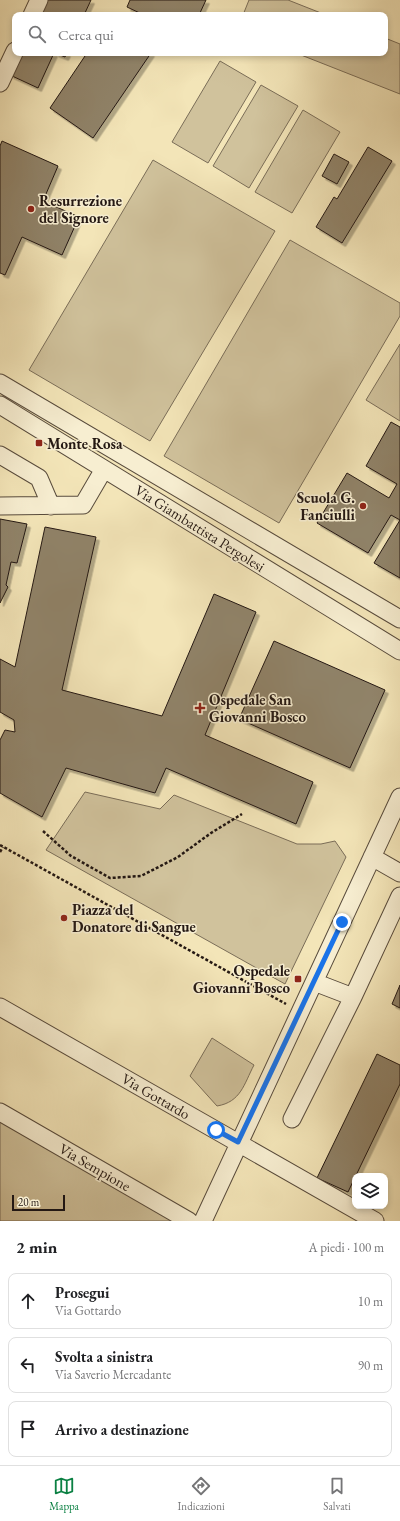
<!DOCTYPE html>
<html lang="it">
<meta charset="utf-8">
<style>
body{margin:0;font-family:"EB Garamond",serif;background:#f2f2f2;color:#202124}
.controls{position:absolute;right:12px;bottom:12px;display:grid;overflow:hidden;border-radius:8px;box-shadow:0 2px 6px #0003}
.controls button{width:36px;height:36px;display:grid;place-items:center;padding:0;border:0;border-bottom:1px solid #e0e0e0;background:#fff;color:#202124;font:20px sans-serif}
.scale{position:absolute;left:12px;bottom:10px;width:53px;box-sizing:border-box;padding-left:4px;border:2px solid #241813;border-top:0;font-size:11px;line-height:14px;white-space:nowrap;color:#241813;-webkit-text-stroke:3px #f7eed1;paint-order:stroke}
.stop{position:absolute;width:12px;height:12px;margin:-9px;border:3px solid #1a73e8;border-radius:50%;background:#fff}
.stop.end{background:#1a73e8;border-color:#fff;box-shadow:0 1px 4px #0008}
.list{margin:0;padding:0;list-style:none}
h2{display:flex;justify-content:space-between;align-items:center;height:52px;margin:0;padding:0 16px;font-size:17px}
h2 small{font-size:13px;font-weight:400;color:#757577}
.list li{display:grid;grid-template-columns:26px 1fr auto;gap:12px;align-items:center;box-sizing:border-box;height:56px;margin:0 8px 8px;padding:0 8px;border:1px solid #e0e0e0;border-radius:8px}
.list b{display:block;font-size:15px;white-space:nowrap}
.list p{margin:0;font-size:13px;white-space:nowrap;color:#757577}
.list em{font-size:13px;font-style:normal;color:#757577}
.icon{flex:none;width:22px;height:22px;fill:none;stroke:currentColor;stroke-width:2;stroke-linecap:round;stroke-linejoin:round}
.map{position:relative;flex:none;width:400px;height:1221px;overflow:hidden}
.search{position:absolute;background:#fff;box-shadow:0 2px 6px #0003;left:12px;right:12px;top:12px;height:44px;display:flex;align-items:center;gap:10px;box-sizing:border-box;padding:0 14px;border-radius:8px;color:#757577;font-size:15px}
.sheet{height:244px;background:#fff}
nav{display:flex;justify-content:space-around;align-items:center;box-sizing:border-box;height:56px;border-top:1px solid #e0e0e0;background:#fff;font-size:11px;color:#757577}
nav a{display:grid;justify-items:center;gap:2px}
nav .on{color:#0b8043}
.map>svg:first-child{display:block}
.green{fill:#d0c29c;stroke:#7a6d58}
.building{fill:#908369;stroke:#241813;filter:url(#shadow)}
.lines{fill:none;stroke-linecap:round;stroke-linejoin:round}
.minor-casing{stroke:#584b3c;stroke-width:19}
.path{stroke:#241813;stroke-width:2.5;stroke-dasharray:3 2;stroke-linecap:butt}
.minor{stroke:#f7eed1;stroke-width:17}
.route{stroke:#1a73e8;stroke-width:5}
.poi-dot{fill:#8f2418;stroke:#f7eed1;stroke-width:1.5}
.labels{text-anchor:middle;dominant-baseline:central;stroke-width:3;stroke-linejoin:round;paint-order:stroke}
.poi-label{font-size:15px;font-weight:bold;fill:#241813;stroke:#f7eed1;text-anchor:start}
.street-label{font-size:15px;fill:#241813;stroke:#f7eed1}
</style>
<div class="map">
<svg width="400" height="1221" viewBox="0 0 400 1221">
<defs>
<filter id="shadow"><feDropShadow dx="3.5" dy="3.5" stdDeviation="0" flood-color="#0004"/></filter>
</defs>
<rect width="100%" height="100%" fill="#f3e5b8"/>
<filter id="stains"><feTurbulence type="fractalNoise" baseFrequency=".005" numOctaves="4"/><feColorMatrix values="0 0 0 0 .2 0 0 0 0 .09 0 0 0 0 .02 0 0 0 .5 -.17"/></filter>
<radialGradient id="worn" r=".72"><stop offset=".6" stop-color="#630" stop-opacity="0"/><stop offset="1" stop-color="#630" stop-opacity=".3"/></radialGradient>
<path class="green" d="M249 0H288L326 15H243Z
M385 38 400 44V94L296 53H385Z
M220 61 256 82 208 163 172 142Z
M261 85 298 106 249 188 213 166Z
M303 110 340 132 292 213 255 192Z
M153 160 275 231 150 441 29 370Z
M290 240 400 303V316L279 523 164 456Z
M400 344V421L366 400Z
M85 792 160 809 174 795 297 844H321L335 841 346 857 285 984 46 850Z
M212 1038 254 1065C244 1084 241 1102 217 1106L190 1076Z
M0 1118 189 1221H0Z"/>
<path class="building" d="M45 0H91L84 15H38Z
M130 0H206L199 15H144L127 7Z
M20 53H54L38 88 10 75Z
M55 53H67L65 57Z
M87 53H151L93 138 50 108Z
M2 141 58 166 43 201 79 217 62 255 22 237 5 275 0 273V146Z
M368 147 392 161 342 243 316 227 334 197 337 199Z
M334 154 349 162 337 184 322 176Z
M391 422 400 427V578L374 563 400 520 391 515 368 553 317 523 347 473 389 498 397 484 366 466Z
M0 519 27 524 17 563 11 562 6 585 8 587 0 603Z
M45 527 96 537 62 690 162 716 214 594 256 612 205 735 313 782 296 824 166 768 155 793 66 768 42 817 0 793V740L5 730 15 732 14 720 0 712V659L15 667Z
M274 641 385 690 350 768 239 719Z
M400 985V1008L392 1004Z
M377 1054 400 1065V1084L348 1192 317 1178Z"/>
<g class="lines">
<g class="minor-casing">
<path id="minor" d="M32 15 39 0
M0 83 15 51
M0 383 400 619
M0 405 400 651
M0 455 39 478 51 506
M0 506 83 505 104 469
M372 857 400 873
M314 982 353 997 400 896
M0 1007 375 1221
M0 1112 189 1221
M292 1119 353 997
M203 1221 400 797"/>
</g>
<path class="path" d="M43 831 71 856 110 878 141 876 178 857 211 833 242 814
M0 845 286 1004
M0 852 3 847"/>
<use href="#minor" class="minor"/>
</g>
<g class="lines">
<path class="route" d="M216 1130 238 1142 342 922"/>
</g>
<g class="poi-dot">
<circle cx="31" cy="209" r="4"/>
<rect x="35" y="439" width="8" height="8" rx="2"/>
<circle cx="363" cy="506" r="4"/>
<path d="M198 702h4v4h4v4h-4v4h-4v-4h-4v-4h4z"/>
<circle cx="64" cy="918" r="4"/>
<rect x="294" y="975" width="8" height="8" rx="2"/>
</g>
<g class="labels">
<g class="poi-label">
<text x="39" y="200">Resurrezione<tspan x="39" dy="17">del Signore</tspan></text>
<text x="47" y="443">Monte Rosa</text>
<text x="355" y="497" text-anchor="end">Scuola G.<tspan x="355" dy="17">Fanciulli</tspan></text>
<text x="209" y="699">Ospedale San<tspan x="209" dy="17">Giovanni Bosco</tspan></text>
<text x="72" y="909">Piazza del<tspan x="72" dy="17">Donatore di Sangue</tspan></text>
<text x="290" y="970" text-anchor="end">Ospedale<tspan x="290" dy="17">Giovanni Bosco</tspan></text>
</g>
<g class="street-label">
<text transform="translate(200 528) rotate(32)">Via Giambattista Pergolesi</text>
<text transform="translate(156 1096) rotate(30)">Via Gottardo</text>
<text transform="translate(95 1167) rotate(30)">Via Sempione</text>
</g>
</g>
<rect width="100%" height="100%" filter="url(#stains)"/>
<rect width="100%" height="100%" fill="url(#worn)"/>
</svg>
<div class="controls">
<button><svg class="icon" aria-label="layers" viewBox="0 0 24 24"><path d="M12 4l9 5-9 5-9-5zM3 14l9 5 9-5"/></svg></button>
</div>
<div class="scale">20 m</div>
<div class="stop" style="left:216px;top:1130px"></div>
<div class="stop end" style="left:342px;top:922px"></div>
<div class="search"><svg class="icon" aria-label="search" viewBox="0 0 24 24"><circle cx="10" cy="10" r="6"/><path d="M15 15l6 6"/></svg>Cerca qui</div>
</div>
<section class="sheet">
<h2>2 min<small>A piedi · 100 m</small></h2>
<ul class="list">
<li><svg class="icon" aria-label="ahead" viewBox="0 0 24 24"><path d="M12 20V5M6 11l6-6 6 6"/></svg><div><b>Prosegui</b><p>Via Gottardo</p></div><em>10 m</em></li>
<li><svg class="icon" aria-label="left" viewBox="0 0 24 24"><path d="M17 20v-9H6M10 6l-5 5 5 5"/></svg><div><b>Svolta a sinistra</b><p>Via Saverio Mercadante</p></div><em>90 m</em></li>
<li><svg class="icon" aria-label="arrive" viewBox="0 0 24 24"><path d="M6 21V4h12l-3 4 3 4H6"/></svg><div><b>Arrivo a destinazione</b></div></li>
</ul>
</section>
<nav>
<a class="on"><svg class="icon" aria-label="map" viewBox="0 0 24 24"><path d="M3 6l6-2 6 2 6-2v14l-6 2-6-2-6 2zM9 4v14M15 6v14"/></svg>Mappa</a>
<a><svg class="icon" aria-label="directions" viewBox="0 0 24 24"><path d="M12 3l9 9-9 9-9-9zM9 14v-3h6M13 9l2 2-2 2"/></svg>Indicazioni</a>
<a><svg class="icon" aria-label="saved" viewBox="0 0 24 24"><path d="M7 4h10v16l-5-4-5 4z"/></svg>Salvati</a>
</nav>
